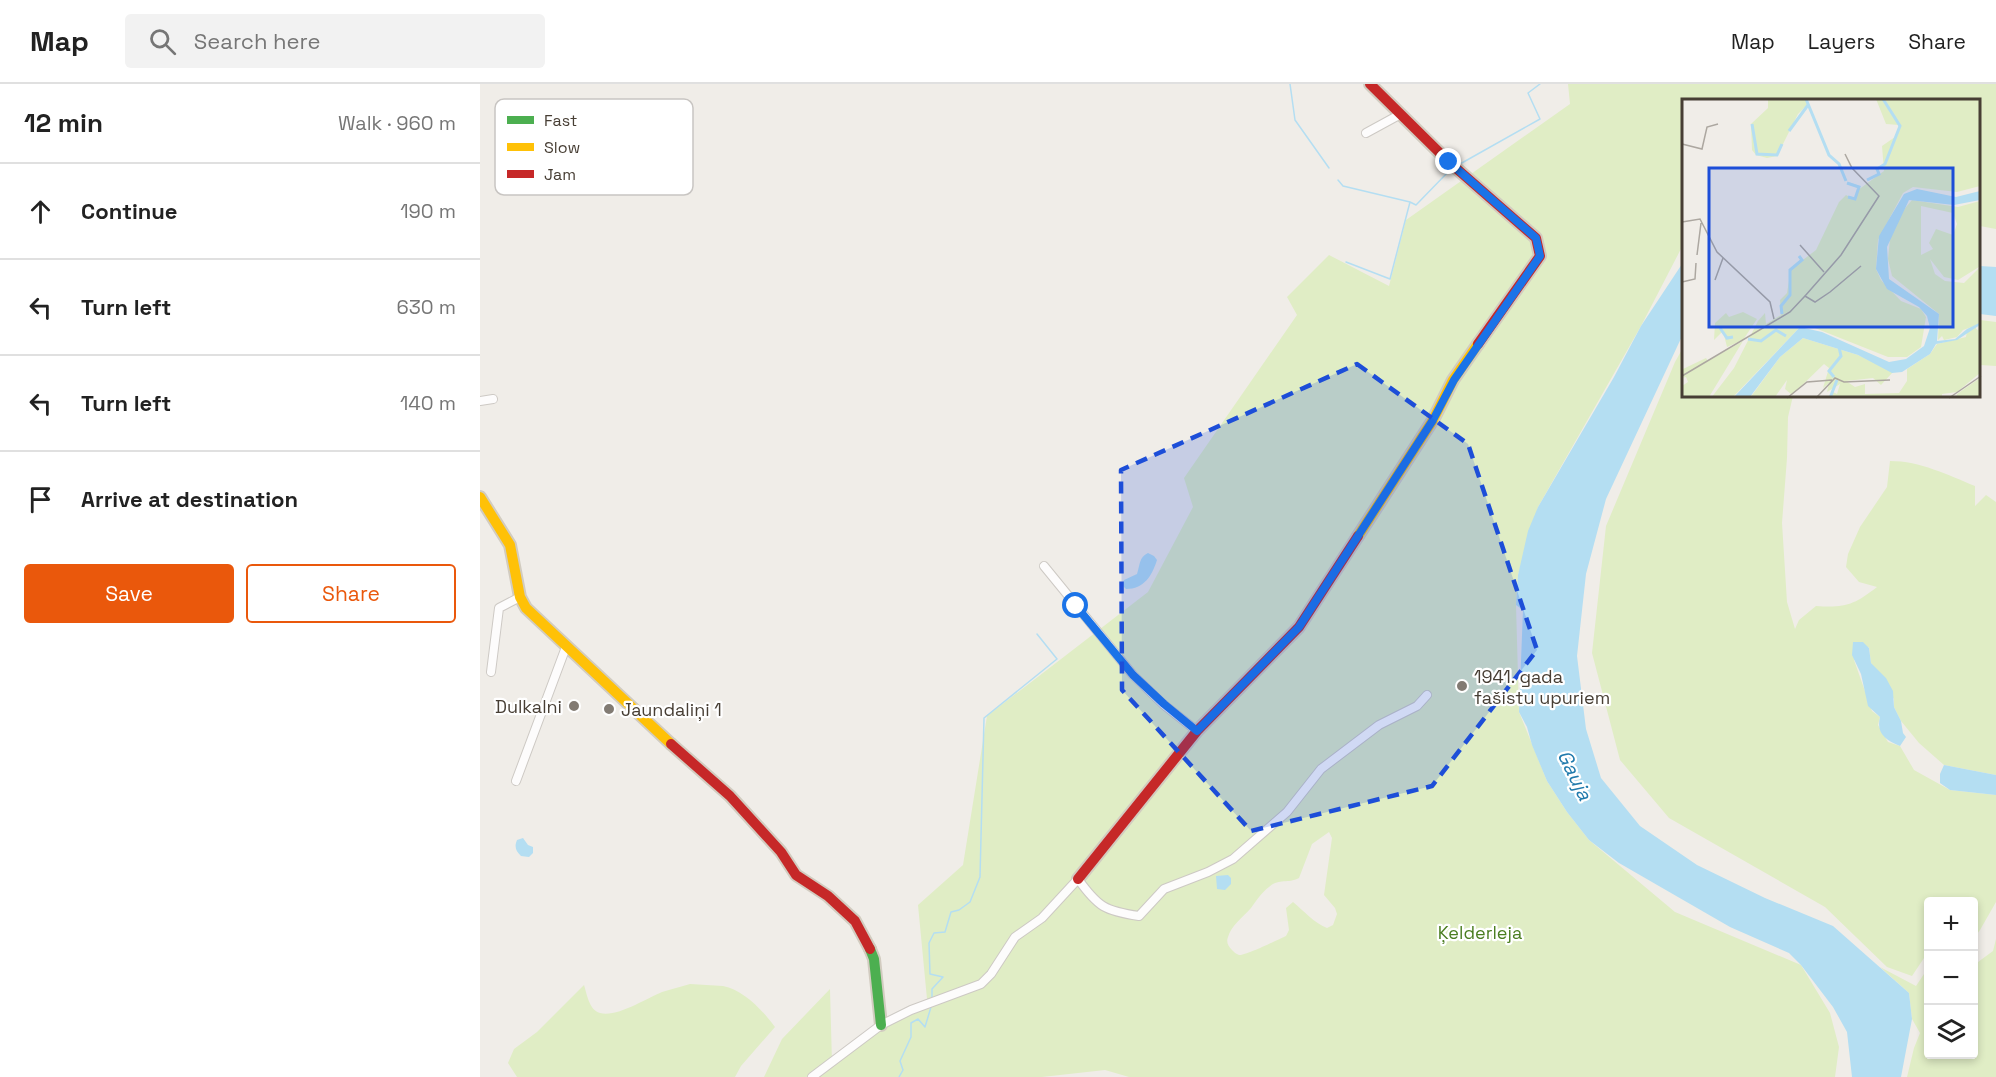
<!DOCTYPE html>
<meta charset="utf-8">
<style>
body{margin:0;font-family:"Space Grotesk",sans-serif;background:#f2f2f2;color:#222}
.controls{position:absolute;right:18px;bottom:18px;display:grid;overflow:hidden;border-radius:6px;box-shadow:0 3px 9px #0003}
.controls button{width:54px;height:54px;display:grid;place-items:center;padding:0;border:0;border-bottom:2px solid #e0e0e0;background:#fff;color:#222;font:30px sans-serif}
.stop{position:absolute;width:18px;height:18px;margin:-14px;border:4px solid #1a73e8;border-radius:50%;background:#fff}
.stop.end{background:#1a73e8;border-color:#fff;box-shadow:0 2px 6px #0008}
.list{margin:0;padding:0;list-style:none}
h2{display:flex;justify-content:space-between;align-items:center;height:78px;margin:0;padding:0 24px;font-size:26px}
h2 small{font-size:20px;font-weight:400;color:#767676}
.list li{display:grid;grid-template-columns:39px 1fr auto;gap:18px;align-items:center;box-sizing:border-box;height:96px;padding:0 24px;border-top:2px solid #e0e0e0}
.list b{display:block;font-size:22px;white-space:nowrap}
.list em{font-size:20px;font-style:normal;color:#767676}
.actions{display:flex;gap:12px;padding:18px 24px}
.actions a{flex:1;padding:14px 0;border:2px solid #ea580c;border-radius:6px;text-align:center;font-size:21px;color:#ea580c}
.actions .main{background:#ea580c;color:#fff}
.icon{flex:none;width:33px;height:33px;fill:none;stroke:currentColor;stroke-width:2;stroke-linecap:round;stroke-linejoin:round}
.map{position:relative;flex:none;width:1516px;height:993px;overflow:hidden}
header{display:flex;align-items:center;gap:36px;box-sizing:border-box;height:84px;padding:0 30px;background:#fff;border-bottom:2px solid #e0e0e0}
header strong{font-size:28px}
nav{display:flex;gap:33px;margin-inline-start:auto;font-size:21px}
.search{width:420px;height:54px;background:#f2f2f2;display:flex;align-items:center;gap:15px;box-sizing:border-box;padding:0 21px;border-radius:6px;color:#767676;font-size:22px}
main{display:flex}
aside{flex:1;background:#fff}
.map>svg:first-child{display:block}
.green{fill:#e0edc5;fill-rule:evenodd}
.water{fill:#b4def2}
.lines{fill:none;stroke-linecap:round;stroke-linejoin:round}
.stream{stroke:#b4def2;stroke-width:1.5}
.street-casing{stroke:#cdc9c4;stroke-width:10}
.fast-casing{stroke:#d2ccc0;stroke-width:14}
.slow-casing{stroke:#d2ccc0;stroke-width:14}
.jam-casing{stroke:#d2ccc0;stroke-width:14}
.street{stroke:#fdfcfc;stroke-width:8}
.fast{stroke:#4caf50;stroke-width:10}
.slow{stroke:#ffc107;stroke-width:10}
.jam{stroke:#c62828;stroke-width:10}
.route{stroke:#1a73e8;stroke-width:8}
.marked{fill:#1d4ed8;fill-opacity:0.2;stroke:#1d4ed8;stroke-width:4.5;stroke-dasharray:12 8;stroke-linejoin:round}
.poi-dot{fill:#827b73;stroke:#fff;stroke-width:2}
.labels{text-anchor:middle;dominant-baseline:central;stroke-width:4.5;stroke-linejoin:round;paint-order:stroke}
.poi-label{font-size:18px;fill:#473e34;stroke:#fff;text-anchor:start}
.park-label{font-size:18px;fill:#4b7e21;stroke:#fff}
.water-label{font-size:20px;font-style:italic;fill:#207aac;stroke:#fff}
.inset-river{fill:none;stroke:#b4def2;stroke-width:3}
.inset-road{fill:none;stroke:#aca7a0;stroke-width:1.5}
.view{fill:#1d4ed8;fill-opacity:0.15;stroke:#1d4ed8;stroke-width:3}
.inset-edge{fill:none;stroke:#473e34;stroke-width:3}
.key{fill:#fff;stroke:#c8c5c2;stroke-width:1.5}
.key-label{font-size:16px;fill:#473e34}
</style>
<header>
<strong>Map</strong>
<div class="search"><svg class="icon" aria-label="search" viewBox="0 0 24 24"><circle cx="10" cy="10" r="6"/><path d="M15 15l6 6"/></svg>Search here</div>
<nav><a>Map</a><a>Layers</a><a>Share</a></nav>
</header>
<main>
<aside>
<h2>12 min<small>Walk · 960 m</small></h2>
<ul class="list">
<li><svg class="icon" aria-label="ahead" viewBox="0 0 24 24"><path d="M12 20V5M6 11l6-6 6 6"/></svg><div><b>Continue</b></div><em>190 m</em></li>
<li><svg class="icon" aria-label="left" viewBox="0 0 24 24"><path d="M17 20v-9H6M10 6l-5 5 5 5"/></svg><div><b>Turn left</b></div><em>630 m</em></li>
<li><svg class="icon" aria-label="left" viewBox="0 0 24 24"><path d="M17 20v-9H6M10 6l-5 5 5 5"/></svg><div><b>Turn left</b></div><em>140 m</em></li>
<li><svg class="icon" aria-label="arrive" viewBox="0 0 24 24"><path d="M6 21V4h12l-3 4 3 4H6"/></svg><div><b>Arrive at destination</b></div></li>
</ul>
<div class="actions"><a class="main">Save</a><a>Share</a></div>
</aside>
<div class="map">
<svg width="1516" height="993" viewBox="0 0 1516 993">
<rect width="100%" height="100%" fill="#f0ede8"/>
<path class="green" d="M1088 0H1516V145L1500 142V16H1204V159L1161 242 1058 423 1038 491 1036 521 1039 628 1067 697 1087 728 1109 756 1195 828 1321 881 1350 929 1359 963 1355 993H649L625 986 562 993H284L302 955 350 905 352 979 447 915 438 821 483 781 507 632 668 508 713 423 704 394 817 231 807 213 849 171 909 202 926 136 1090 20ZM849 748 852 754 844 811 855 824 857 830 853 841 847 844C834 839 824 827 813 818L806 824 809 846 806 852C799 855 765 872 759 871 756 870 754 868 752 866 748 862 746 858 748 853 751 842 763 833 771 824 776 817 782 808 789 803 799 794 807 800 819 794L832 760Z
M1500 236 1516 238V282L1500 281Z
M1204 262V312H1313L1308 333 1307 374 1302 439 1307 518 1315 545 1319 536 1336 522C1365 524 1374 521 1397 503L1379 498 1366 483 1368 470 1380 443 1407 403 1410 377C1440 377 1468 391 1495 402V422L1506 411 1516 418V691L1464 681 1439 659 1421 637 1414 623V615L1391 579 1389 563 1374 576 1392 627 1400 633 1398 641 1408 658 1420 662 1434 686 1470 706 1516 711V818L1500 846 1494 854V818H1448V868L1432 892 1407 883 1345 823 1189 734 1140 676 1112 569 1126 442 1195 278Z
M1516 855V993H1427L1434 964 1440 949 1432 935 1429 909 1400 883 1436 902 1448 884V970H1494V881L1513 867Z
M210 900C221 901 232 901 243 902 264 906 283 927 295 943L261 982 255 993H37L28 979 34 965 57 948 104 901C107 910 109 926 120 929 136 934 167 914 182 908 191 905 201 903 210 900Z"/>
<path class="water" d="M1204 177V248L1126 415 1106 490 1097 572 1106 645 1121 694 1160 742 1217 781 1285 814 1353 842 1429 909 1432 935 1421 993H1372L1367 948 1353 923 1321 881 1309 869 1250 843 1139 779 1109 756 1087 728 1067 697 1052 661 1047 643 1039 628 1043 526 1036 521 1038 491 1048 447 1058 423 1134 293 1161 242Z
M1500 182 1516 183V232L1500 230Z
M668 469 674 472 677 476C672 492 664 505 646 505L642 501 644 496 657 490C660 481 659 473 668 469Z
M1373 558H1383L1389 564 1391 579 1406 594 1413 607 1414 623 1421 637 1423 649 1426 653 1420 662C1405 656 1396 649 1400 633L1388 622 1381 590 1372 571Z
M1464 681 1516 691V711L1470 706 1460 699V690Z
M43 754 48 761 53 763V769L49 773 41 772C36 767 34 763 37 756Z
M748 791 751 794V800L745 806 737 805 736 792Z"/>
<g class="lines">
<path class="stream" d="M810 0 815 36 849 84
M980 80 1060 35 1048 9 1060 0
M858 96 863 102 930 118 910 195 866 178
M930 118 936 121 970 86
M452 915V905L463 893 450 890 449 859 454 849 465 848 471 828 479 826 490 818 500 793 504 634 577 575 557 550
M419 993 423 986 420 977 431 953V939L438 935 445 943 451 923"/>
<g class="street-casing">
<path id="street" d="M886 49 919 31
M0 317 13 315
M564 482 653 591 683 620 717 647
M11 588 19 524 40 513
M36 697 86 563
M332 993 401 941 431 926 501 900 511 890 535 853 562 834 598 795C618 823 625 827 659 832L684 805 728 788 753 775 807 728 841 685 899 641 937 622 947 611"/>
</g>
<g class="fast-casing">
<path id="fast" d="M390 865 394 875 401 941"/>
</g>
<g class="slow-casing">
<path id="slow" d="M0 413 30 461 40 513 46 524 191 660
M878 452 953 336 973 296 998 260"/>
</g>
<g class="jam-casing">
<path id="jam" d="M890 0 969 78 1056 154 1060 172 998 260
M191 660 250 712 301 768 316 791 348 812 375 837 390 865
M598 795 717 647 819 543 878 452"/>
</g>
<use href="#street" class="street"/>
<use href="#fast" class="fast"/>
<use href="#slow" class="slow"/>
<use href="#jam" class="jam"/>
</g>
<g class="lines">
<path class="route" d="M596 522 653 591 684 620 717 647 819 543 953 336 974 296 1060 172 1056 154 969 78"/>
</g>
<path class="marked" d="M877 280 988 360 1057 566 952 702 771 747 642 606 641 386Z"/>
<g class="poi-dot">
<circle cx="982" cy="602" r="6"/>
<circle cx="94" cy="622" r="6"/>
<circle cx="129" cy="625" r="6"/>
</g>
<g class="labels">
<g class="poi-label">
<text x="994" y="592">1941. gada<tspan x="994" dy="21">fašistu upuriem</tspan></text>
<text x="82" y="622" text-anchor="end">Dulkalni</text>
<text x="141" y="625">Jaundaliņi 1</text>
</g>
<g class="park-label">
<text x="1000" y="848">Ķelderleja</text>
</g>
<g class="water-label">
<text transform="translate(1095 691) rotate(64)">Gauja</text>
</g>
</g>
<g transform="translate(1202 15)">
<rect width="298" height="298" fill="#f0ede8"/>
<path d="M86 0H124L126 5 116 15 95 57 85 59 74 56 70 51 69 25 86 9ZM194 0H298V87L275 93 231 88 221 94 196 141 194 170 199 181 219 202 239 210 244 218 239 248 225 258H206L133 229 118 228 51 298 29 299 52 269 76 222 83 214 84 225 99 216 98 201 105 194 109 170 134 151 157 103 164 96 173 101 176 91 202 72 200 47 213 38 217 26 204 25ZM230 101 276 108 298 102 297 168 276 181 262 178 248 160 253 175 263 182 282 184 298 168V225L281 231 275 238 262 241 260 237 256 241 257 215 210 177 206 160 208 140 219 114ZM239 107 271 114 275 125 271 136 254 130 247 144 251 150 239 156ZM61 213 75 220 61 241 45 248 41 232 32 241 33 224 44 214 47 218ZM297 226 298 274 275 293 260 295V298H146L151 293 155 295 158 285 145 293 147 284 141 289 147 269 142 265 110 296 103 290 105 281 93 298 68 299 98 258 121 239 176 256 211 273 199 286 191 279 164 282 173 288 183 285V295L217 294 225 282V270L248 255 255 245 284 238 285 232 294 228V230L296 231ZM61 242 27 298H0V287L6 283 4 278 0 279 1 270 24 259 26 262ZM298 279V298L274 299 275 295Z" fill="#e0edc5" fill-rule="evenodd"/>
<path d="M235 90 274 98 298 92V101L272 106 227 101 205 148 207 180 257 215 255 242 273 240 285 230 297 224 298 226 275 241 254 245 248 255 220 273 210 274 176 256 121 239 98 258 68 298H52L118 228 140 233 207 263 224 260 242 247 248 229 245 217 237 208 205 190 194 170 197 137 222 95Z" fill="#b4def2"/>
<path class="inset-river" d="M124 0 147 56 157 65 164 82M70 25 75 55 95 56 100 45M107 32 126 6M185 81 197 75 195 70 203 65 218 27 201 0M165 84 177 88 173 100 166 98M100 215 99 207 108 196V171L120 161 117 157M38 229 45 239 51 238M66 240 79 242 94 231 104 237M152 278 147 272 159 257 157 248M148 299 155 281"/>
<path class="inset-road" d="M0 45 20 50 25 28 36 25M0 123 18 120 35 153 88 203 92 220M118 146 142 173M15 156 19 124M33 181 41 159M0 183 13 180 14 164M123 197 159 156 197 97 170 69 163 55M0 277 108 213 123 197 133 203 148 193 179 167M105 299 125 283 150 281M134 299 153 279 162 283 208 281M267 299 299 277"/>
<path class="view" d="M27 69H271V228H27Z"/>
<rect width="298" height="298" class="inset-edge"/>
</g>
<rect x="15" y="15" width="198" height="96" rx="9" class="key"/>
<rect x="27" y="32" width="27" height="8" fill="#4caf50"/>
<rect x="27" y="59" width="27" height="8" fill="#ffc107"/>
<rect x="27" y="86" width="27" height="8" fill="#c62828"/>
<g class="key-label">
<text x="64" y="42">Fast</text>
<text x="64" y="69">Slow</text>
<text x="64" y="96">Jam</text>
</g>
</svg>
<div class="controls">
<button>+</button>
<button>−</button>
<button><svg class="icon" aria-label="layers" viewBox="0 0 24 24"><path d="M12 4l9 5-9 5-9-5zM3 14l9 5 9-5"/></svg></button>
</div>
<div class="stop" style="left:596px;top:522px"></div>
<div class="stop end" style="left:969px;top:78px"></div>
</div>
</main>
